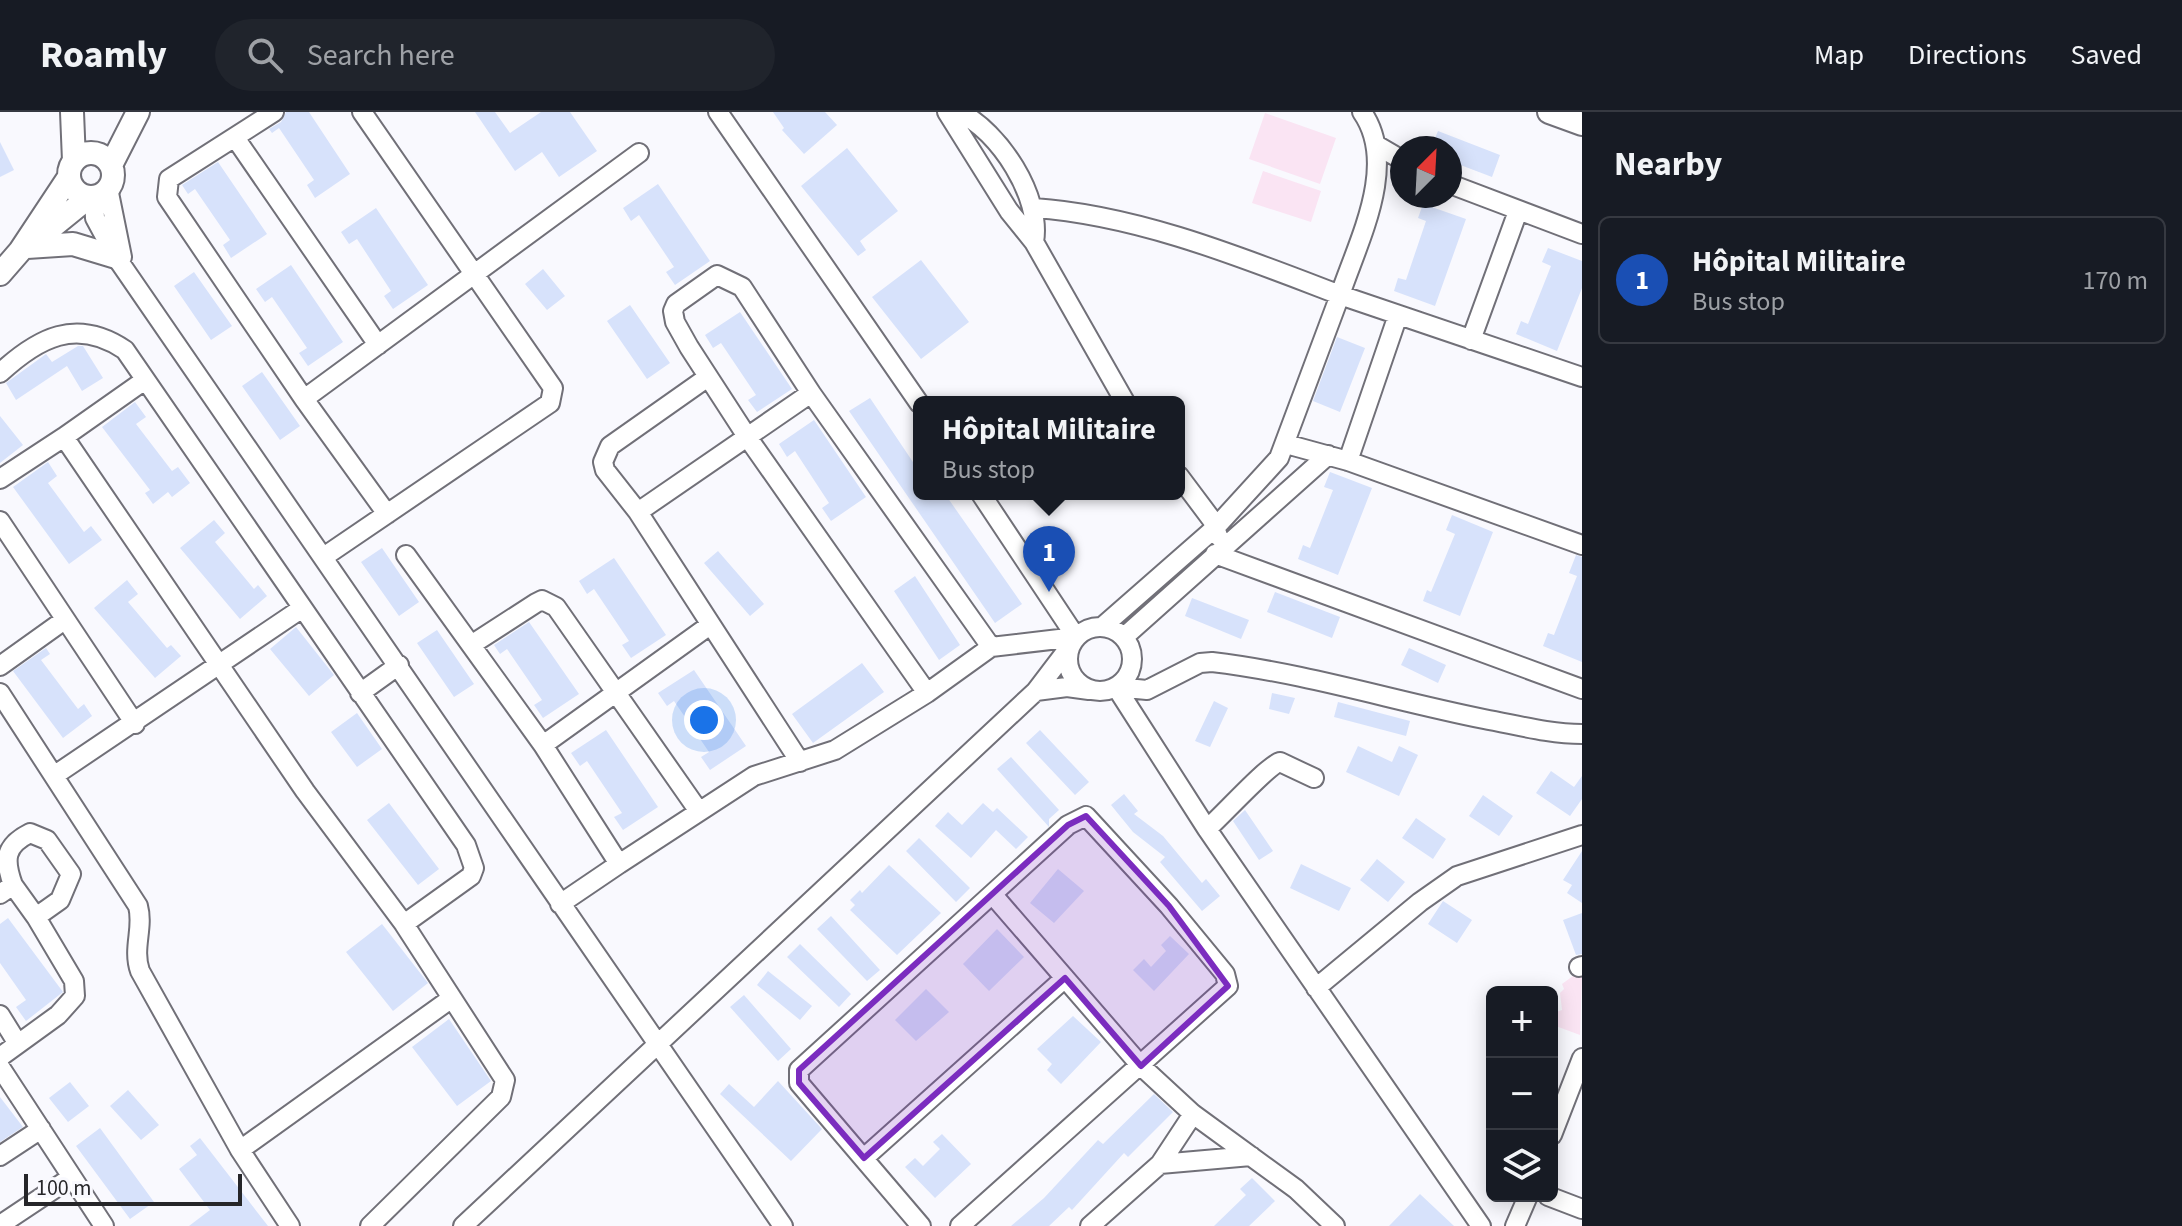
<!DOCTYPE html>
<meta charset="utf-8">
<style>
body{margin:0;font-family:"Source Sans 3",sans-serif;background:#20242c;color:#f1f3f6}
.controls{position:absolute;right:24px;bottom:24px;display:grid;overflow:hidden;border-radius:12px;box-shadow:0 4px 20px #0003}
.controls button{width:72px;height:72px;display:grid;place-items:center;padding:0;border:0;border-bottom:2px solid #363941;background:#171b24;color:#f1f3f6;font:40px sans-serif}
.compass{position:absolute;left:1390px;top:24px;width:72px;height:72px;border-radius:50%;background:#171b24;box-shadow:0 4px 20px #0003;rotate:24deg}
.scale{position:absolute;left:24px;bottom:20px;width:218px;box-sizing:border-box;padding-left:8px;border:4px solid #262629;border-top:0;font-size:22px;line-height:28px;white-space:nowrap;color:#262629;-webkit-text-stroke:6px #f9f9fe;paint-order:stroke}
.you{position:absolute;left:704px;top:608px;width:28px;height:28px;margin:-20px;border:6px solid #fff;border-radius:50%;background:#1a73e8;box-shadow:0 0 0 12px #1a73e833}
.badge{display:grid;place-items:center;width:52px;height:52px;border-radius:50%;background:#0b8043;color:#fff;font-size:26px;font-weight:700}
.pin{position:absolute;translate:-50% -66px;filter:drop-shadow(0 2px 4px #0008)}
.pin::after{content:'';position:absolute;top:42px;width:28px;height:24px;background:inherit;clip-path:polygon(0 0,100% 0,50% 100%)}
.popup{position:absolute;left:913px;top:284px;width:272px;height:104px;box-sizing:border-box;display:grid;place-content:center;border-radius:12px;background:#171b24;filter:drop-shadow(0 2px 6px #0005);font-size:26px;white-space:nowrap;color:#9ea1a6}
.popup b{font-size:30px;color:#f1f3f6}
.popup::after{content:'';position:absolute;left:50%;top:100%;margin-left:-16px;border:16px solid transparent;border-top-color:#171b24}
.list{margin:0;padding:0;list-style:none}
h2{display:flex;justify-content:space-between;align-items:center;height:104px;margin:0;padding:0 32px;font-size:34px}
h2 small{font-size:26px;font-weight:400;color:#9ea1a6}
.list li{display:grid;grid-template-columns:52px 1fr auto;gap:24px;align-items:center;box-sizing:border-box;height:128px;margin:0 16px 16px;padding:0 16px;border:2px solid #363941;border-radius:12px}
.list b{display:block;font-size:30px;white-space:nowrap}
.list p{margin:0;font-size:26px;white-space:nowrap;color:#9ea1a6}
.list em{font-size:26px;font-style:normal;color:#9ea1a6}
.icon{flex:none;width:44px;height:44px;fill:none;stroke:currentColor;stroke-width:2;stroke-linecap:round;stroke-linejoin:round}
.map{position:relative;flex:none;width:1582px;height:1114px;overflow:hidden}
header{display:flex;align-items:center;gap:48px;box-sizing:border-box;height:112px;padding:0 40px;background:#171b24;border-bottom:2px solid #363941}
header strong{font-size:38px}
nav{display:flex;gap:44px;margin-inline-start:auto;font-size:28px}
.search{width:560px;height:72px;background:#20242c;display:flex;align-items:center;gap:20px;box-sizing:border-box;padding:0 28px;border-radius:44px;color:#9ea1a6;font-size:30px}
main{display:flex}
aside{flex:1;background:#171b24}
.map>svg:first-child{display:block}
.green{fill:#fae4f3}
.building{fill:#d7e2fb}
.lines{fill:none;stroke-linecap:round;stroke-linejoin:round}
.minor-casing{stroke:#717078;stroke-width:22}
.major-casing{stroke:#717078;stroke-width:26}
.minor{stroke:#fff;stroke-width:18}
.major{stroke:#fff;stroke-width:22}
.marked{fill:#7b2cbf;fill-opacity:0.2;stroke:#7b2cbf;stroke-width:6;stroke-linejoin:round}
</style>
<header>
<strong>Roamly</strong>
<div class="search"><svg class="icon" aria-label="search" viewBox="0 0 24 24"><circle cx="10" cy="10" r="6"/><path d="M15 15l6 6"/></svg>Search here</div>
<nav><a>Map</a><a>Directions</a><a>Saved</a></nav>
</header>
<main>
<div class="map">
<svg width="1582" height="1114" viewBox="0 0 1582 1114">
<rect width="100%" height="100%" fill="#f9f9fe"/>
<path class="green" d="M1265 1 1336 26 1320 72 1249 47Z
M1263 59 1321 79 1311 110 1252 91Z
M1577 861 1582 864 1580 923 1553 913 1556 900 1562 898 1560 881 1564 877 1562 872Z"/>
<path class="building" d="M286 0H309L350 62 315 86 307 73 314 68 279 16 272 21 269 17 281 10Z
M475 0H495L510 21 541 0H570L597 39 559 65 542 40 515 59Z
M773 0H825L837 13 804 42 782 18 784 16Z
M1438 19 1500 43 1492 65 1450 49V36H1431Z
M0 30 14 58 0 65Z
M847 36 898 99 860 129 866 138 858 144 801 74Z
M218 50 267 122 231 146 223 133 230 128 195 77 188 82 182 73Z
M658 72 710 149 675 173 666 160 674 155 639 103 631 109 623 96Z
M1423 92 1466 107 1435 194 1394 179 1398 166 1406 168 1426 109 1418 106Z
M376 96 428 173 393 197 384 184 391 179 357 127 349 132 341 120Z
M1548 136 1582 149V176L1557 239 1516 222 1521 209 1528 212 1551 154 1542 150Z
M921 148 969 210 921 247 872 185Z
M291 153 343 230 308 254 299 241 307 236 272 185 265 190 256 177Z
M543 157 565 184 547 198 525 172Z
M194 160 232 214 211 228 174 174Z
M630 193 670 251 647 267 607 209Z
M740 200 792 277 757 300 748 288 756 283 721 231 713 236 705 223Z
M1337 225 1365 236 1340 300 1313 289Z
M78 234H83L103 266 82 279 67 254 16 288 6 271 46 242 52 250Z
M262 260 300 314 280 328 242 274Z
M870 286 919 359V382H945L1022 492 995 511 849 299Z
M135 290 146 305 136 312 172 359 178 355 190 371 172 385 168 380 153 392 145 381 150 378 102 315Z
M0 304 23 333 0 351Z
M814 308 866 385 831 409 822 396 829 391 795 339 787 345 779 332Z
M48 350 57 364 48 371 84 420 91 414 102 428 69 452 13 375Z
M1330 360 1372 376 1338 463 1298 447 1303 433 1310 436 1333 378 1324 375Z
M1452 403 1493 420 1460 504 1423 489 1427 478 1431 480 1455 422 1446 418Z
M214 408 225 421 215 430 254 477 258 473 267 484 240 507 180 436Z
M382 436 419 490 399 504 361 450Z
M718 439 764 492 750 504 704 451Z
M1576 443 1582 445V550L1543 534 1548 521 1554 523 1577 464 1569 461Z
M614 446 666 523 631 546 622 533 629 529 594 477 587 482 579 469Z
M915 464 960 533 939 548 894 479Z
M127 468 138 482 128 490 167 536 171 533 181 544 155 566 94 496Z
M1275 480 1340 505 1332 526 1267 500Z
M1192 486 1249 508 1241 527 1185 504Z
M529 510 579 582 543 606 534 593 542 588 507 537 500 542 494 533Z
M296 515 334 563 309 584 270 537Z
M437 518 474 572 454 585 417 531Z
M46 536 50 542 41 548 78 597 84 592 92 604 63 626 13 559Z
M1409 536 1446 553 1438 571 1401 553Z
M862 551 884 580 813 631 792 602Z
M694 558 746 634 710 658 701 645 709 640 674 589 667 594 658 581Z
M1272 581 1295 586 1289 602 1269 597Z
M1214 589 1228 596 1210 635 1195 629Z
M1338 590 1410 609 1406 624 1334 605Z
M357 601 382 637 357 655 331 620Z
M606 618 658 695 623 718 614 705 622 701 587 649 580 654 571 641Z
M1040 618 1089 670 1075 683 1026 631Z
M1358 634 1392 650 1399 634 1418 643 1399 684 1346 660Z
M1011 645 1059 698 1049 707V715L997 657Z
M1551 659 1574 675 1582 664V687L1570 704 1536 681Z
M1124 682 1138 699 1134 702 1163 724 1202 771 1206 767 1220 784 1202 799 1160 750 1165 745 1133 720 1111 693Z
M1483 683 1513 704 1499 724 1469 704Z
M389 691 439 757 418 773 367 708Z
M983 691 993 700 997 696 1028 725 1016 737 996 718 971 746 935 714 948 700 962 713Z
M1245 698 1273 739 1259 748 1233 709Z
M1416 706 1446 727 1433 747 1402 726Z
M919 726 970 776 956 790 906 739Z
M1582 739V791L1567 781 1572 773 1563 768Z
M1377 747 1405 770 1388 790 1360 768Z
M1301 752 1351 776 1339 799 1290 776Z
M889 753 941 801 897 843 850 798 855 793 850 788 860 778 862 781Z
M1058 757 1084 779 1054 811 1030 791Z
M1443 789 1472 808 1457 831 1428 812Z
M1582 801V842L1576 843 1563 808Z
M831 804 880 858 867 869 817 817Z
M8 806 63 880 26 909 16 895 26 888 0 851V812Z
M382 812 428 871 393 899 346 840Z
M997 817 1024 845 989 879 963 852Z
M1170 824 1189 842 1154 879 1133 858 1144 847 1151 855 1166 839 1161 833Z
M800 832 851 882 839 895 787 845Z
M768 859 812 894 800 908 757 873Z
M926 877 949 900 916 929 895 908Z
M744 883 791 937 778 949 730 895Z
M1073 904 1101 930 1061 972 1047 958 1052 952 1037 937Z
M449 907 491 969 457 994 412 935Z
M778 969 822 1017 791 1049 720 982 729 972 754 995Z
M70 970 89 994 68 1010 49 986Z
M128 978 159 1013 141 1028 110 994Z
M1154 982 1173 1000 1128 1045 1124 1041 1072 1098 1069 1095 1049 1114H1011L1044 1086 1098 1028 1103 1032Z
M0 985 23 1015 0 1030Z
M100 1016 154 1090 130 1107 76 1034Z
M942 1022 971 1052 935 1086 905 1055 915 1046 923 1054 940 1037 933 1030Z
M200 1026 268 1114H189L210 1098 179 1057 197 1043 190 1034Z
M1252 1066 1275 1089 1249 1114H1214L1246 1083 1240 1077Z
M1420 1082 1454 1114H1389Z"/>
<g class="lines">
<g class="minor-casing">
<path id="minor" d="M274 0 169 67 167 85 304 287
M718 0 919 291
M947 0 1009 99 1034 130 1125 290
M959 0C999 19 1042 85 1034 130
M236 27 378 233
M1378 34 1402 48
M1450 72 1582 122
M108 76 122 145
M94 84 95 106 116 145 783 1114
M1034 96C1138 103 1243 146 1340 183 1358 129 1399 53 1362 0
M1471 228 1518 99
M0 261C38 226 76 205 125 238L466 733 474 756 471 764 404 812 305 679 64 325 0 367
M811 281 742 175 717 163 676 192 673 199 675 210 689 235 748 326 927 581
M64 325 145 268
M1286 332 1348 349 1582 433
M1348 349 1398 203
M1179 364 1212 408 1218 424
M638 400 605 358 603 350 610 334 708 265
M387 402 304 287 639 41
M0 409 135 612
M1215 442 1582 577
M406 443 543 633
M325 444 550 291 553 276 362 0
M710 513 543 633 619 752 754 664 835 638 927 581 991 535 1076 525 981 382
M1068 547a32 32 0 1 1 64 0a32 32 0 1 1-64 0Z
M1102 515 1215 416 1279 346 1340 183 1582 265
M1124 525 1328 343
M471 533 536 491 542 488 556 495 698 698
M0 554 63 509
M1116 575 1207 717 1481 1114
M1116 575 1147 578 1200 551 1212 550C1305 561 1394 589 1484 607 1517 613 1549 622 1582 622
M1036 579 1067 575 1089 578
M0 581 138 794C144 816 132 836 140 859L240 1038 290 1114
M360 581 399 553
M800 650 638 400 811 281 991 535
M55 663 301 497
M1207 717C1222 704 1268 653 1280 650L1314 666
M0 782 13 773C4 748 4 734 30 721L47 728 71 762 60 788 36 805 13 773
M993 783 1141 954 1193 1002 1296 1077 1335 1114
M560 792 619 752
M1579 855 1582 854
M1316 876 1420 790 1457 764 1582 723
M0 903 18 932
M0 945 58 903 75 884 74 869 36 805
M0 955 104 1114
M1552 1023 1582 946
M240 1038 452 886
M0 1044 41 1017
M864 1046 1065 866
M1160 1052 1251 1044
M1548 1084 1582 1097
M0 1113 72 1065
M370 1114 501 985 505 968 404 812
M463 1114 1036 579 1071 533
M921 1114 799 971V958L1068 713 1086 704 1169 794 1225 862 1228 874 960 1114
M1090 1114 1160 1052 1193 1002
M1515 1114 1528 1084"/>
</g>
<g class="major-casing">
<path id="major" d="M72 0 74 49
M1549 0 1582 12
M69 63a22 22 0 1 1 44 0a22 22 0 1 1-44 0Z
M111 53 138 0
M31 132 89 85
M27 135 73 132 116 145
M0 162 20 139 69 65"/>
</g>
<use href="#minor" class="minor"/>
<use href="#major" class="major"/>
</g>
<path class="marked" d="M1086 704 1169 794 1228 874 1141 954 1065 866 864 1046 799 971V958L1068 713Z"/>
</svg>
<div class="controls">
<button>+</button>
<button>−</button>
<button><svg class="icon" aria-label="layers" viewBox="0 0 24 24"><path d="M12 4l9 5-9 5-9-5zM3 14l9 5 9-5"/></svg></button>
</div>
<svg class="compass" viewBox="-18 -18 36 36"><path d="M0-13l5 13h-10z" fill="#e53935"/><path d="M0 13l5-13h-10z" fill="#9ea1a6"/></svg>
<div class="scale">100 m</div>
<div class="you"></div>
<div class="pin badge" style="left:1049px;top:480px;background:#1a4fb4">1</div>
<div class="popup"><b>Hôpital Militaire</b>Bus stop</div>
</div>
<aside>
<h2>Nearby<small></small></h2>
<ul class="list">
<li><span class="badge" style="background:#1a4fb4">1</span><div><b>Hôpital Militaire</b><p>Bus stop</p></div><em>170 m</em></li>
</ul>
</aside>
</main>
